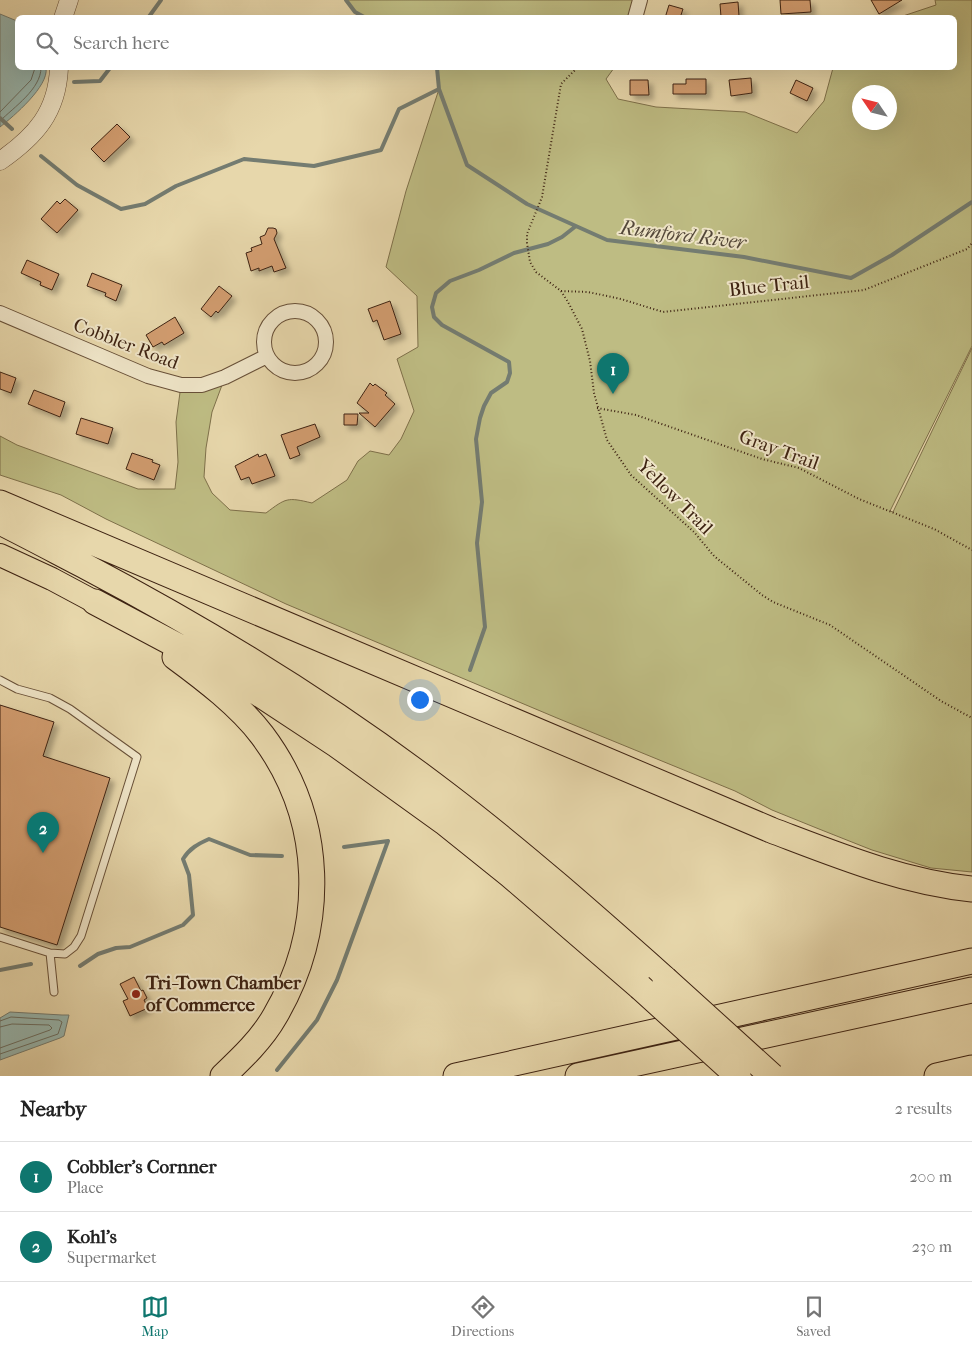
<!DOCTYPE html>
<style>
body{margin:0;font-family:"IM FELL French Canon",serif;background:#f2f2f2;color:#222}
.compass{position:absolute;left:852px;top:85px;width:45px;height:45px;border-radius:50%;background:#fff;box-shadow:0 5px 20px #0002;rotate:305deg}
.you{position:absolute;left:419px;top:699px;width:18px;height:18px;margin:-12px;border:4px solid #fff;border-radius:50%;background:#1a73e8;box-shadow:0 0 0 8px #1a73e833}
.badge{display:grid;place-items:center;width:32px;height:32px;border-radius:50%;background:#0f766e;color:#fff;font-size:16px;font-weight:700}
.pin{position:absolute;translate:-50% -41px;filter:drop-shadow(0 1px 2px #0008)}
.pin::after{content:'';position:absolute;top:26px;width:18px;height:15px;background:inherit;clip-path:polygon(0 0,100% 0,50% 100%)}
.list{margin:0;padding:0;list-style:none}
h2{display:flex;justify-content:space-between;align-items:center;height:65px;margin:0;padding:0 20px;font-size:21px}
h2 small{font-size:16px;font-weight:400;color:#767676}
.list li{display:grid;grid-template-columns:32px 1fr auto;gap:15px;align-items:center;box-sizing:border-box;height:70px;padding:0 20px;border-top:1px solid #e0e0e0}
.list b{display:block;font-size:19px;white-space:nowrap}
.list p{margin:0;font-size:16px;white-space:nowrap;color:#767676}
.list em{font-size:16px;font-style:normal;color:#767676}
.icon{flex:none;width:28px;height:28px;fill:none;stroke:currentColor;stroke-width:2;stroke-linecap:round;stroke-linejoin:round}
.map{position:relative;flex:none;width:972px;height:1076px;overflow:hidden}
.search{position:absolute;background:#fff;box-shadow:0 5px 20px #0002;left:15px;right:15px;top:15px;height:55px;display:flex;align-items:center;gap:12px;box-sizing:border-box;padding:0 18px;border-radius:8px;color:#767676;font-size:19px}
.sheet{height:205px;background:#fff}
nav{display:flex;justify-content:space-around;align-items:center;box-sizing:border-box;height:70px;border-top:1px solid #e0e0e0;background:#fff;font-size:14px;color:#767676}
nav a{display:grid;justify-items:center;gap:2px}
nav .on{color:#0f766e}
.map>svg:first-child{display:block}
.green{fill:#bebc83;stroke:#7e704a;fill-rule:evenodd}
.water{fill:#98b8b1;stroke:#747c71}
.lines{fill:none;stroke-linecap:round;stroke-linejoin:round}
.shore{stroke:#6b6e62;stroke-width:1}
.stream{stroke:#747c71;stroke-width:4}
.building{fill:#d29d6f;stroke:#3e2312;filter:url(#shadow)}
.service-casing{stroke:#685038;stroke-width:9}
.minor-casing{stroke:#685038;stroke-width:16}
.tertiary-casing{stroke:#685038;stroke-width:19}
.trunk-casing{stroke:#3e2312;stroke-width:24}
.motorway-casing{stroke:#3e2312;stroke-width:27}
.path{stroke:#3e2312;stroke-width:2;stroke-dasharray:1 2.5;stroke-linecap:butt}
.service{stroke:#efe5c8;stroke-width:7}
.minor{stroke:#efe5c8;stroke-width:14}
.tertiary{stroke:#efe5c8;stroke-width:18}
.trunk{stroke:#e7d7ab;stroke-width:22}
.motorway{stroke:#e7d7ab;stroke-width:25}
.motorway-bridge-casing{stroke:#3e2312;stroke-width:27;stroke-linecap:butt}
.motorway-bridge{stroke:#e7d7ab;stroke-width:25}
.poi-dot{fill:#8f2418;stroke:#efe5c8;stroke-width:2}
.labels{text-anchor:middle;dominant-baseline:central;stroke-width:4;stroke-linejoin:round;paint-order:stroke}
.street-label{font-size:19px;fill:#3e2312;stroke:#efe5c8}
.poi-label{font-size:19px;font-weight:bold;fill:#3e2312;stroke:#efe5c8;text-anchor:start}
.water-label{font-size:20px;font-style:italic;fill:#54483a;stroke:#efe5c8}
</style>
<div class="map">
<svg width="972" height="1076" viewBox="0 0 972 1076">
<defs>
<filter id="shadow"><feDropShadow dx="4.5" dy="4.5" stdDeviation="2.5" flood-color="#0004"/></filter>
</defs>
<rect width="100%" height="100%" fill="#e7d7ab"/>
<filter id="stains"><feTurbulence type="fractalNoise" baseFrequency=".004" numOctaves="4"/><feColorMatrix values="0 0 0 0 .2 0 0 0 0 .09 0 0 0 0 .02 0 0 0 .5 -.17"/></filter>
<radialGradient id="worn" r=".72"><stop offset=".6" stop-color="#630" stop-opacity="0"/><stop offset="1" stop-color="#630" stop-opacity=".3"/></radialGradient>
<path class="green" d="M346 0H646L640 18 366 17 355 12Z
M935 0H972V346L890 511 893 512 972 348V872L931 868 872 850 819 829 772 810 735 791 557 718 286 604 106 519 61 495 0 475V436L17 445 138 489H175L178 462 176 422 181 385 225 377 212 412 206 448 204 477 212 493 230 510 266 513C286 498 287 497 312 503L347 480 358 461 370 451 389 455 401 439 414 411 397 359 418 347 417 296 386 267 406 191 439 89 437 68H614L606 79 618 99 656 107 745 112 797 133 824 101 833 68H954V18L900 17 936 5ZM860 92H890V122H860Z"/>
<path class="water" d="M0 14 17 21 18 68H46C49 86 14 116 0 127Z
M10 1012 62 1015H69L64 1036 60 1038 0 1060V1018Z"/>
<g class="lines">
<path class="shore" d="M0 112 31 80 35 68
M0 121C14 107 41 89 41 68
M0 1021 11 1017 59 1020 62 1022 58 1034 0 1054
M0 1027 12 1024 49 1025 52 1028 50 1030 0 1048"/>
<path class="stream" d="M346 0 355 12 366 18
M148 18 161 0
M437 68 439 89 467 165 527 204 607 240 744 257 851 278 892 255 972 202
M74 82 100 81 110 68
M0 118 12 129
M41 156 77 185 121 209 145 204 176 186 244 159 314 166 381 150 399 109 439 89
M470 670 485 627 477 543 482 502 476 439 480 418 484 406 491 393 507 382 510 373 509 362 442 325 434 317 432 307 436 293 450 281 479 270 514 253 548 244 562 237 576 226
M80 966 98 954 116 948 130 947 183 925 193 915 189 875 183 859C190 848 198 844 209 839L250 855 282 856
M0 970 31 964
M277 1070 317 1020 337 980 388 841 344 847"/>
</g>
<path class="building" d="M780 0H810L811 12 781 14Z
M871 0H902L879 14Z
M738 2 739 16 721 17 720 4Z
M669 5 683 9 680 18H665Z
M751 78 752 93 731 96 729 80Z
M686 79H706V94H673V84H686Z
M630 80H648L649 95H630Z
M796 80 813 88 807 101 790 93Z
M117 124 130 137 104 162 91 149Z
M65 199 78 210 57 233 41 219 57 201 60 204Z
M268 228H273L276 229 277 233 274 239 286 268 274 272 272 266 259 271V268L251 271 246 253 252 251 251 248 262 244 260 237 265 235Z
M27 260 59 274 52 290 40 285 41 282 21 273Z
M92 273 122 285 116 301 105 296 106 293 87 286Z
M219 286 232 296 218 313 216 311 211 317 201 309Z
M390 301 401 334 384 340 377 320 373 322 368 309Z
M175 317 184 333 164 345 162 342 153 347 146 335Z
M0 372 16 378 11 393 0 389Z
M370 383 373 386 375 384 387 393 385 395 395 404 375 427 359 413H369L357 403Z
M34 390 65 402 60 417 28 404Z
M344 414H358L357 425H344Z
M81 418 113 428 108 444 76 434Z
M315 424 320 437 297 447 300 455 290 459 281 435Z
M132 453 153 460 152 462 160 465 154 480 126 469Z
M258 454 259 457 266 454 275 476 252 484 249 477 241 480 235 466Z
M0 705 54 722 43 756 110 778 57 945 0 927Z
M134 977 141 991 143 990 147 998 144 1000 148 1008 130 1016 123 1001 128 999 120 984Z"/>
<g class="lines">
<g class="service-casing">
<path id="service" d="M0 680 17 689 50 698 70 709 137 757 81 936 74 947 65 954 50 953 0 937
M50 953 54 992"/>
</g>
<g class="minor-casing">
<path id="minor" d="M635 18 640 0
M264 342a31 31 0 1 1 62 0a31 31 0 1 1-62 0Z
M0 313 148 376 181 385H202L225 377 267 356"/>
</g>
<g class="tertiary-casing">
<path id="tertiary" d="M63 18 69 0
M0 161C36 136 57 112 59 68"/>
</g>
<g class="trunk-casing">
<path id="trunk" d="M0 555 52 579 95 602"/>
</g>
<g class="motorway-casing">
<path id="motorway" d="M0 503 771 830C837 855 902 882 972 889
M0 522C28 536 56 551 83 565 210 632 334 708 447 795 523 853 594 916 665 979
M95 602 223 670 337 745 444 822 510 875 640 987
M175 657C205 679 240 706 262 735 325 819 327 927 275 1016 262 1039 242 1058 223 1076
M456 1076 972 961
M578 1076 972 990
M937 1076 972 1068"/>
</g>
<path class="path" d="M577 68 561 84 542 197 527 234V243L530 262 536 272 561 291 568 302 582 329 590 361 594 393 607 440 631 475 694 532 714 556 762 595 773 602 830 625 941 701 972 718
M561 291 588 292 621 299 663 312 864 290 967 249 972 243
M597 408 636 415 762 459 799 468 859 499 934 529 972 550"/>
<use href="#service" class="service"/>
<use href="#minor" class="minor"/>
<use href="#tertiary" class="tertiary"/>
<use href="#trunk" class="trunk"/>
<use href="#motorway" class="motorway"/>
<g class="motorway-bridge-casing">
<path id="motorway-bridge" d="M665 979 772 1076
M640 987 738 1076"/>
</g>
<use href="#motorway-bridge" class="motorway-bridge"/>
</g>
<circle class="poi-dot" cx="136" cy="994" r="5"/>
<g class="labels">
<g class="street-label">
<text transform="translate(769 286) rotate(-6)">Blue Trail</text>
<text transform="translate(126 344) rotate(21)">Cobbler Road</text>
<text transform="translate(779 450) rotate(20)">Gray Trail</text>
<text transform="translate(675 497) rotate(45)">Yellow Trail</text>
</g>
<g class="poi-label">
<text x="146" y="983">Tri-Town Chamber<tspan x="146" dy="22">of Commerce</tspan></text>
</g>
<g class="water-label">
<text transform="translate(683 235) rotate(7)">Rumford River</text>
</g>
</g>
<rect width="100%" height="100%" filter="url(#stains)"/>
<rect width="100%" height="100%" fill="url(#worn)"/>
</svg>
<svg class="compass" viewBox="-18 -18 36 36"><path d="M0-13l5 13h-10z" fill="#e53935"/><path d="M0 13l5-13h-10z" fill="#767676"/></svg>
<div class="you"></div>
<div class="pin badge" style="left:613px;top:394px">1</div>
<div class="pin badge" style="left:43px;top:853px">2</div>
<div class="search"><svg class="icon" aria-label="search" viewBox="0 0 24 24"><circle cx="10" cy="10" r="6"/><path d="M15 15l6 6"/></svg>Search here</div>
</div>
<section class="sheet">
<h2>Nearby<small>2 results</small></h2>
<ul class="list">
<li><span class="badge">1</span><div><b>Cobbler's Cornner</b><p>Place</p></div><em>200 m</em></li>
<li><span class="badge">2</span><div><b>Kohl's</b><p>Supermarket</p></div><em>230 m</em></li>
</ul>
</section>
<nav>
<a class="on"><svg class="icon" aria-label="map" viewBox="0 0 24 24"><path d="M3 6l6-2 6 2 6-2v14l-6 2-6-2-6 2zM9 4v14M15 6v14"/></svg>Map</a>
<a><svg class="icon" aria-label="directions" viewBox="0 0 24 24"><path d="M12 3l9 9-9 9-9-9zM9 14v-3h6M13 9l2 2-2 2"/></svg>Directions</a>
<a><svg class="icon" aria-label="saved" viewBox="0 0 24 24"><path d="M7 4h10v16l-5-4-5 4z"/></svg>Saved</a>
</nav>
